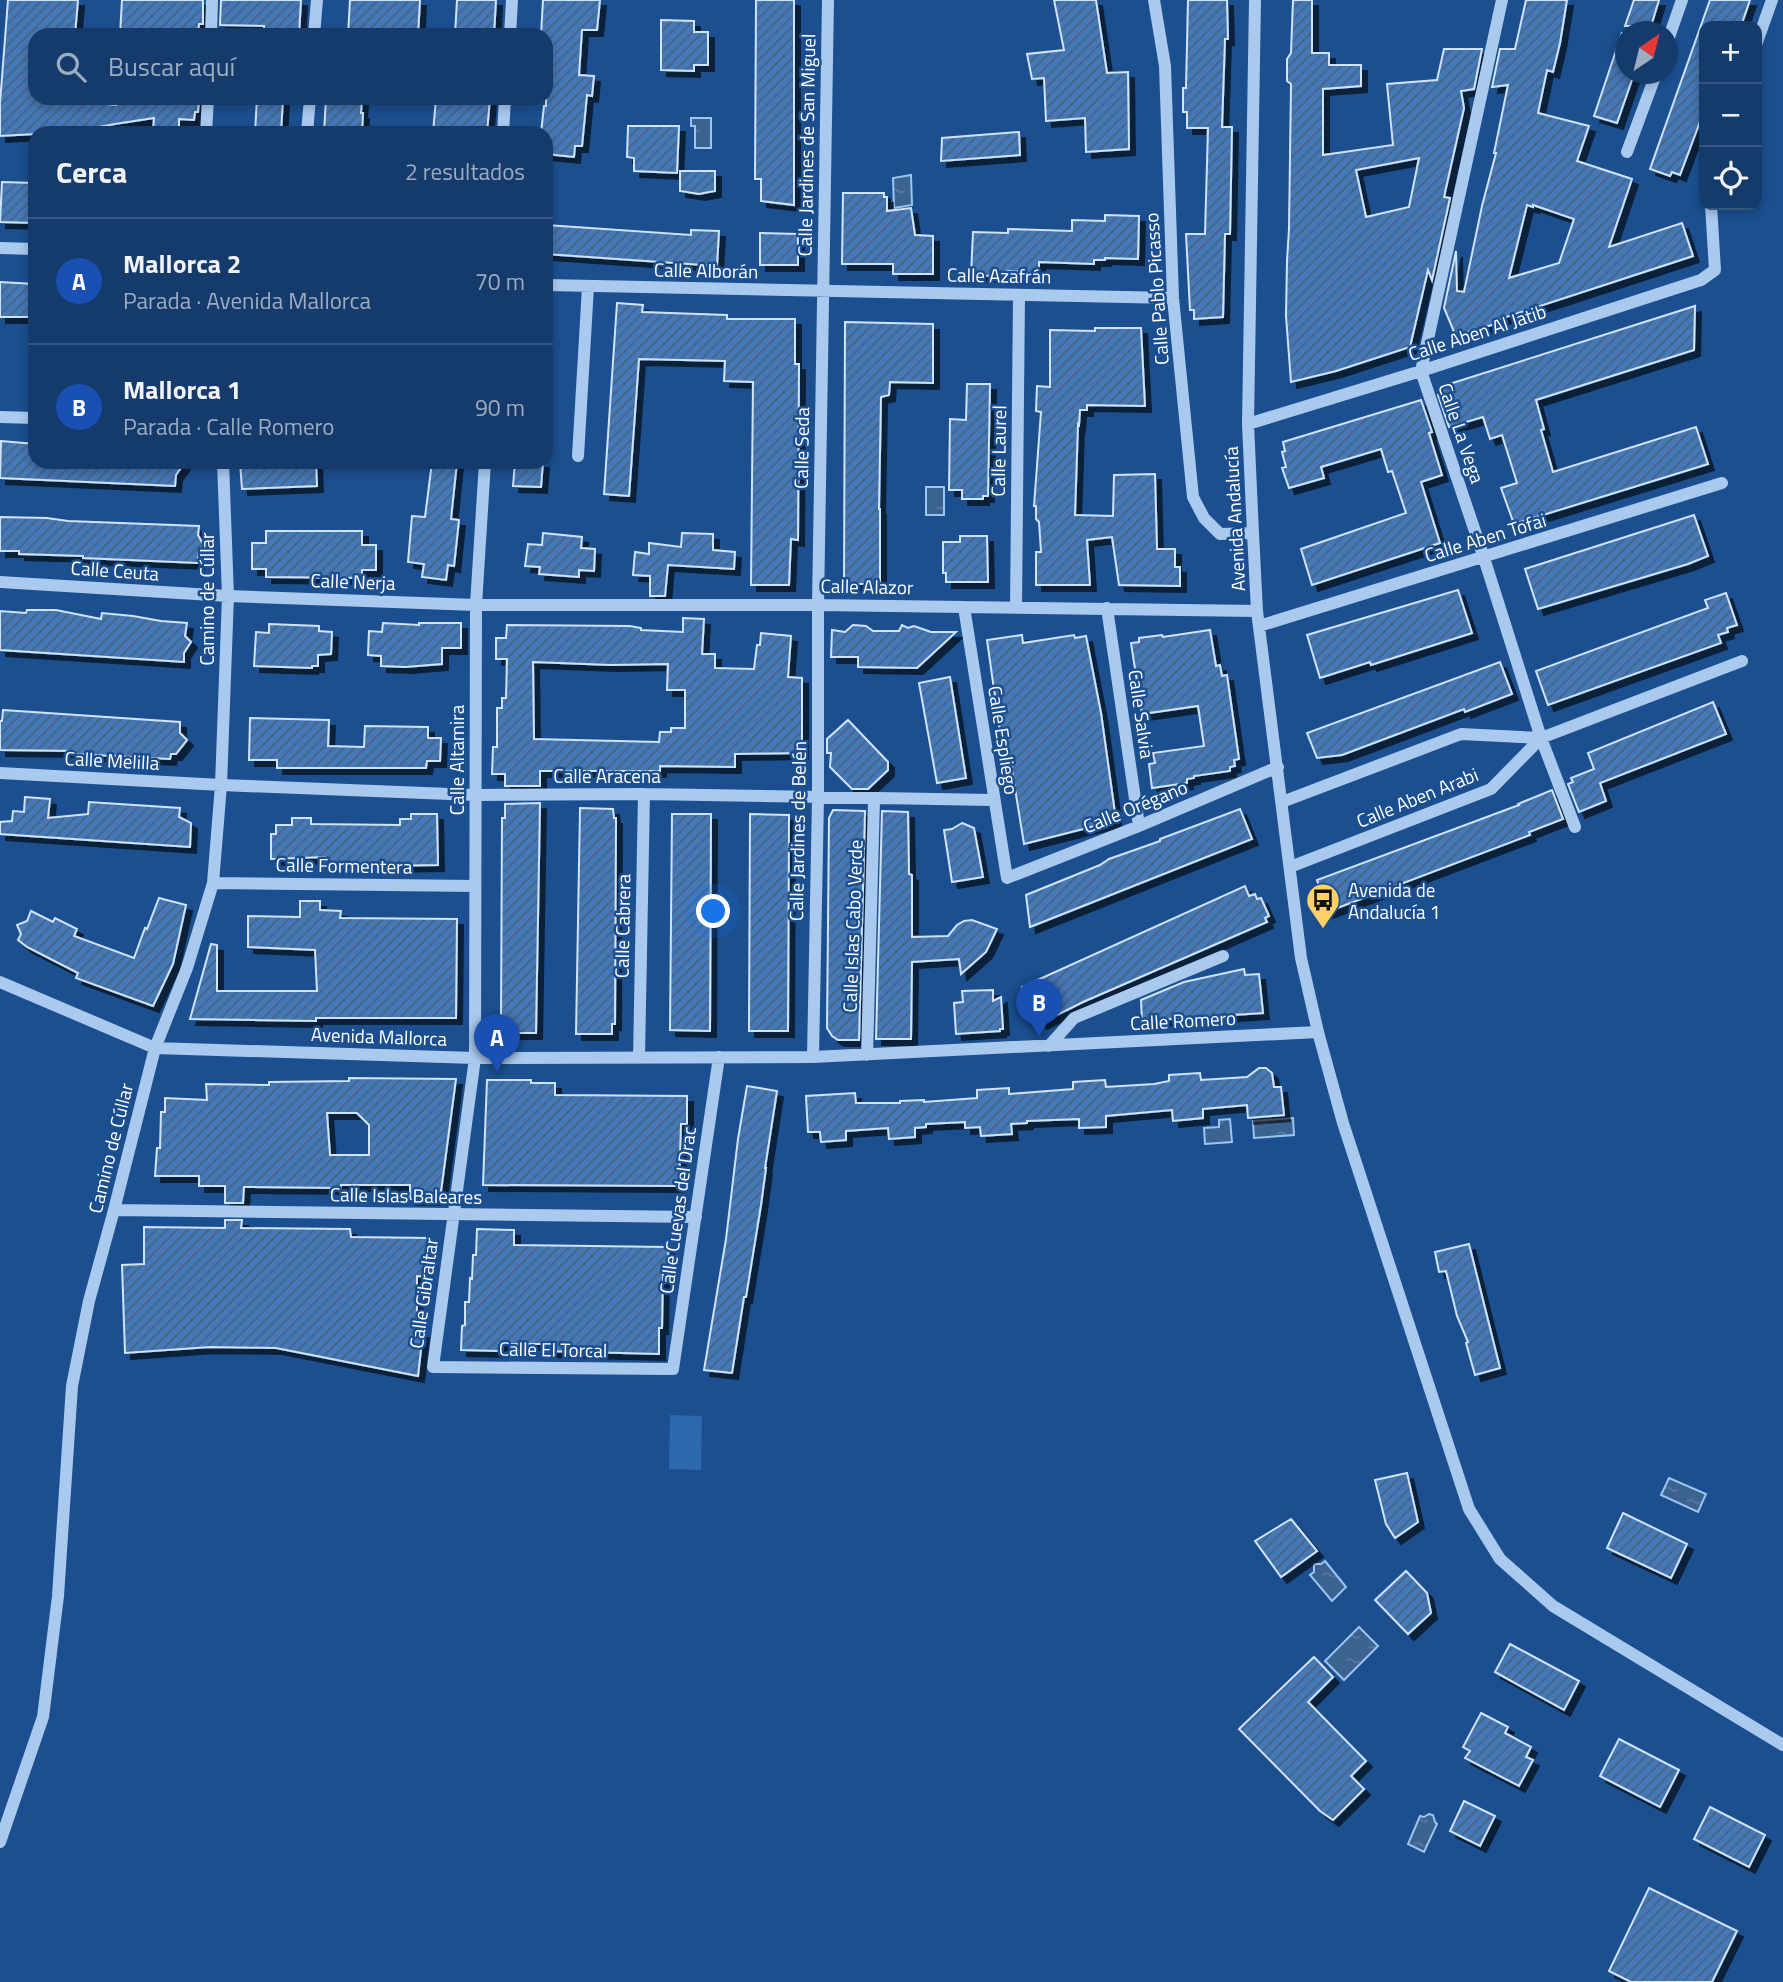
<!DOCTYPE html>
<html lang="es">
<meta charset="utf-8">
<style>
body{margin:0;font-family:"Titillium Web",sans-serif;background:#214673;color:#f1f3f6}
.controls{position:absolute;right:21px;top:21px;display:grid;overflow:hidden;border-radius:14px;box-shadow:0 4px 10px #0003}
.controls button{width:63px;height:63px;display:grid;place-items:center;padding:0;border:0;border-bottom:2px solid #33557e;background:#143b6b;color:#f1f3f6;font:35px sans-serif}
.compass{position:absolute;left:1615px;top:21px;width:63px;height:63px;border-radius:50%;background:#143b6b;box-shadow:0 4px 10px #0003;rotate:35deg}
.you{position:absolute;left:714px;top:912px;width:24px;height:24px;margin:-18px;border:5px solid #fff;border-radius:50%;background:#1a73e8;box-shadow:0 0 0 10px #1a73e833}
.badge{display:grid;place-items:center;width:46px;height:46px;border-radius:50%;background:#e69b98;color:#fff;font-size:23px;font-weight:700}
.pin{position:absolute;translate:-50% -58px;filter:drop-shadow(0 2px 4px #0008)}
.pin::after{content:'';position:absolute;top:37px;width:24px;height:21px;background:inherit;clip-path:polygon(0 0,100% 0,50% 100%)}
.list{margin:0;padding:0;list-style:none}
h2{display:flex;justify-content:space-between;align-items:center;height:91px;margin:0;padding:0 28px;font-size:30px}
h2 small{font-size:23px;font-weight:400;color:#9dadc1}
.list li{display:grid;grid-template-columns:46px 1fr auto;gap:21px;align-items:center;box-sizing:border-box;height:126px;padding:0 28px;border-top:2px solid #33557e}
.list b{display:block;font-size:26px;white-space:nowrap}
.list p{margin:0;font-size:23px;white-space:nowrap;color:#9dadc1}
.list em{font-size:23px;font-style:normal;color:#9dadc1}
.icon{flex:none;width:38px;height:38px;fill:none;stroke:currentColor;stroke-width:2;stroke-linecap:round;stroke-linejoin:round}
.map{position:relative;flex:none;width:1783px;height:1982px;overflow:hidden}
.search{position:absolute;background:#143b6b;box-shadow:0 4px 10px #0003;left:28px;top:28px;width:525px;height:77px;display:flex;align-items:center;gap:18px;box-sizing:border-box;padding:0 24px;border-radius:21px;color:#9dadc1;font-size:26px}
.panel{position:absolute;background:#143b6b;box-shadow:0 4px 10px #0003;left:28px;top:126px;width:525px;height:343px;border-radius:21px}
.map>svg:first-child{display:block}
.green{fill:#2e69ad}
.water{fill:url(#water-ripples);stroke:#9cc4f0;stroke-width:2}
.building{fill:url(#building-hatch);stroke:#cfe3fa;stroke-width:2;fill-rule:evenodd;filter:url(#shadow)}
.lines{fill:none;stroke-linecap:round;stroke-linejoin:round}
.minor{stroke:#a9c9ee;stroke-width:12}
.labels{text-anchor:middle;dominant-baseline:central;stroke-width:5;stroke-linejoin:round;paint-order:stroke}
.street-label{font-size:19px;fill:#fff;stroke:#1b4f8f}
.poi-label{font-size:19px;fill:#fff;stroke:#1b4f8f;text-anchor:start}
</style>
<div class="map">
<svg width="1783" height="1982" viewBox="0 0 1783 1982">
<defs>
<pattern id="water-ripples" width="26" height="14" patternUnits="userSpaceOnUse" patternTransform="scale(1.75)"><rect width="26" height="14" fill="#3c6290"/><path d="M2 4q2-2 4 0t4 0M15 11q2-2 4 0t4 0" fill="none" stroke="#597aa1"/></pattern>
<pattern id="building-hatch" width="6" height="6" patternUnits="userSpaceOnUse" patternTransform="scale(1.75)"><rect width="6" height="6" fill="#4478b7"/><path d="M-1 1l2-2M0 6l6-6M5 7l2-2" fill="none" stroke="#486282"/></pattern>
<filter id="shadow"><feDropShadow dx="6" dy="6" stdDeviation="0" flood-color="#0009"/></filter>
</defs>
<rect width="100%" height="100%" fill="#1b4f8f"/>
<path class="green" d="M670 1415 702 1416 701 1470 669 1469Z"/>
<path class="water" d="M691 118H711V148H695V126H691Z
M911 175 912 205 894 208 893 178Z
M926 487H944V515H926Z
M1293 1118 1294 1135 1254 1138 1253 1121Z
M1230 1119 1232 1142 1205 1144 1204 1128 1219 1127V1120Z
M1669 1478 1706 1494 1698 1512 1661 1495Z
M1325 1561 1346 1587 1332 1601 1310 1575 1314 1572V1564H1321Z
M1359 1627 1378 1646 1344 1680 1325 1661Z
M1429 1814 1433 1815 1435 1822 1437 1824 1424 1852 1408 1844 1420 1816 1424 1817Z"/>
<path class="building" d="M8 0H78L75 35H35V98H70V101L116 105V98H199L198 112H195L194 120 179 119V133H153L154 118 115 124 72 132 0 136V103Z
M122 0H203V24H199L198 35H120Z
M221 0H301L299 35H264V26L220 25Z
M350 0H420L418 35H348Z
M457 0H496L494 35H455Z
M543 0H600L597 30H582L579 75 594 76 592 96 587 95 582 146H575L574 157 546 154V133H541L544 106H546V35H541Z
M756 0H794V205L761 201V179H755Z
M1054 0H1096L1107 73 1128 72 1129 149 1086 152 1085 118 1046 121 1044 78 1032 79 1027 54 1064 50Z
M1188 0H1227L1228 39H1225L1222 127H1232L1230 234H1225L1223 317 1194 319V310H1190L1186 234H1205L1208 128H1187V112H1183V88H1186Z
M1293 0H1312V53H1329V65H1361V86L1323 89V155L1393 145 1387 84 1437 80 1444 49H1482L1474 89 1461 91 1464 108 1444 197 1450 198 1432 280 1428 270 1410 347 1336 371 1291 382 1286 316 1287 261 1289 229 1291 84 1287 81V59L1291 53ZM1419 158 1409 207 1366 217 1356 170Z
M1526 0H1567L1560 43 1553 72 1547 70 1538 113 1589 126 1577 161 1632 179 1609 247 1682 223 1693 256 1494 321 1495 324 1458 335V339H1457L1444 308 1456 251 1457 291 1464 292 1482 206 1496 153H1494L1508 85 1492 87 1500 49H1515ZM1527 205 1533 207V205L1574 219 1559 263 1509 278Z
M1634 0H1659L1651 26H1625Z
M1710 0H1750L1741 26H1704V111L1680 175 1672 172 1670 176 1650 169Z
M661 20 694 21V32H708V65H694V71L661 70Z
M1622 33 1626 34V74H1634L1617 123 1594 116Z
M257 98H283L281 133H255Z
M326 98H362L361 113H363L362 133H324Z
M436 98H490L487 133H433Z
M628 126H679L677 173 634 171V158L627 157Z
M1019 132 1020 155 941 161 942 138Z
M680 171H715V191L699 194 680 191Z
M2 182 35 183V223L0 222Z
M843 193H884V197H887V211L911 208 915 235 933 236V274H893V264H842Z
M1105 215 1139 216 1138 259 1105 258V260H1094V264L1039 262V273L1007 271V273H994L993 276 971 275 973 232 1008 233V229L1072 231V220L1105 221Z
M546 225 691 235V230L719 231 717 266 546 254Z
M760 233 798 234V265H760Z
M0 282 35 284V317H0Z
M617 303 643 305 642 312 727 315V319H795V364H799L798 540 791 539 789 585H751L753 382 724 381 725 361 639 359 629 496 604 494Z
M1695 306 1694 350 1536 400 1544 429 1541 430 1553 472 1696 427 1708 464 1514 524 1501 488 1517 483 1502 435 1490 439 1483 417 1449 427 1438 395 1442 394 1440 387Z
M845 322 933 324V383L890 382 889 395 881 397 879 509H880V584H844Z
M1095 328H1141L1145 406 1087 405V410H1080L1079 425 1078 424 1075 515 1113 516 1114 475 1155 474 1157 549H1175V567H1180V586L1119 585 1112 537 1087 540 1090 585H1036V552H1041L1039 522 1036 519V506H1034L1041 412 1036 411 1037 386 1050 387V330L1095 331Z
M967 384H990L988 496H983V499H962V490H949L950 419 966 420Z
M1421 400 1432 432 1429 433 1442 475 1421 482 1440 543 1312 585 1301 549 1406 513 1392 471 1388 472 1381 449 1321 467 1324 478 1289 488 1282 468 1286 467 1282 452 1285 451 1283 442Z
M1 441 35 444V462H185L176 475 175 486 0 478Z
M240 462H316L317 486 242 489Z
M432 462H457L451 519 459 520 454 566 448 565 446 580 422 577 424 564 408 562 412 516 425 517Z
M515 462H543L541 487 513 486Z
M1694 515 1708 556 1688 564 1538 609 1525 569Z
M0 517 47 518 68 521 199 526 198 535 204 546 198 554V563L83 558V556L19 554V551H0Z
M266 531H362V545H376V570H362V578L266 577V569H252V543H266Z
M543 533 582 537 581 548 595 549 594 571 579 570V577L539 574 540 567 525 566 528 544 542 545Z
M682 533 713 534V550L735 552 734 569 668 565 665 596H650V576L633 575 635 552 649 554V543L681 547Z
M960 536H987L988 582H946V573H943V542H960Z
M1458 590 1472 633 1371 665 1370 662 1320 678 1307 635Z
M1726 593 1737 625 1727 628 1728 632 1718 635 1721 643 1548 705 1536 671 1708 608 1705 600Z
M27 610H56L101 619 102 613 133 616 161 621 187 623 185 636 191 642 184 653V662L0 650V611L26 613Z
M683 618 704 619 702 654H715V668L754 669 757 645H760L761 633 791 636 788 677 802 678V753L735 754V767L660 766V771H540V786H505V774H492L493 747H497V708H502V698H506L507 659H496V638H506L507 625 630 626 641 628V630L683 632ZM533 662 611 665 668 664 667 690H685V728H671V732H660L659 742 534 739Z
M383 623 419 625V623H461V648H442V664L405 667 381 666V656L368 655 369 631 382 632Z
M269 624 319 626V631L332 632 331 654 318 655V666H312V668L254 666 256 632 269 633Z
M853 625 866 626 873 631H899L902 625 908 628 914 626 931 632H956L917 668 858 667V657H831L832 630 845 632Z
M1210 630 1216 666 1220 665 1222 676 1227 675 1239 759 1234 760 1235 766 1230 767V771L1194 776V778L1187 779V783L1152 788 1149 764 1155 763 1153 753 1204 746 1198 706 1142 714 1131 643 1139 642V638L1162 635 1163 637Z
M1022 635 1023 643 1074 635 1075 638 1086 636 1101 713 1115 813V821L1024 844 1008 745 1002 746 987 640Z
M1500 662 1512 694 1465 712 1464 709 1342 755 1317 758 1307 733Z
M950 677 966 778 937 783 919 683Z
M1713 702 1726 734 1600 783 1606 801 1579 812 1568 784 1573 782 1571 778 1594 769 1588 753Z
M3 710 180 722V733L187 740 176 754H171L170 759 75 754V751L0 750V721H2Z
M250 718 329 720 328 746 364 747 365 726 428 727V738H441L440 761H427L426 768H277V760H249Z
M848 720 888 762V770L868 789H852L830 767 831 753H827V739Z
M1552 790 1563 819 1529 832 1530 835 1327 912 1317 880 1519 805 1518 804Z
M25 797 50 799 48 818 88 814 89 802 180 808 179 817 191 823 190 847 0 834V822L12 821 13 811 24 812Z
M540 803 536 1033H503L504 1024 501 1023 502 818H505V804Z
M580 808 613 809 614 818H616L615 1024H612V1034H576Z
M1240 809 1252 839 1030 927 1026 895 1100 865 1109 859 1146 846 1160 841V839Z
M833 810 865 811 859 1040H838L832 1036 827 1028 829 818Z
M882 811 908 812 909 874 912 875V937L948 936 957 925 964 921 972 920 997 929 986 952 961 974 959 959 912 962 911 1039H876Z
M411 814H437L438 865 325 867V857L271 859V834H276V825H292V818H311V824L400 825V819H411Z
M672 814H711L710 1031 670 1030Z
M750 814 789 815 788 1031H749Z
M962 823 974 828 983 877 952 882 944 830 952 829Z
M1245 886 1249 896 1255 894 1257 899 1261 898 1269 916 1265 918 1267 922 1083 1002 1041 1023 1022 987Z
M159 898 186 905 173 964 153 1006 76 978 78 973 27 947 18 940 21 934 17 925 27 921 31 911 53 922 55 918 77 929 74 936 134 958 145 928 147 929Z
M300 901H320V910L341 911 340 918 457 919 456 1018H316V1021L190 1019 211 944 217 945V991H317L315 950 248 947V916L300 917Z
M1244 969 1245 975 1259 974 1263 1013 1142 1021 1141 1000 1184 982Z
M993 990V1001L1001 997 1003 1029H1000V1031L956 1034 954 1003 963 1002 962 991Z
M1259 1068H1266L1272 1073 1274 1087H1281L1284 1115 1248 1118 1247 1105 1203 1109V1118L1173 1121 1172 1110 1106 1116V1127L1079 1128V1119L1027 1121V1123L1011 1124 1012 1134 981 1136 980 1127 965 1128V1122L926 1124V1127L915 1128V1137L889 1139 888 1128 846 1131V1140L821 1142 820 1132H808L806 1096 855 1093 856 1103H900V1101L924 1100V1102L977 1098V1090L1009 1088V1094L1073 1089V1082L1105 1080 1106 1087 1154 1084 1169 1081V1075L1200 1073 1201 1080 1247 1077Z
M349 1078 456 1079 440 1199H410V1185H341V1188L244 1187 243 1203H225V1186H199V1176H155L157 1148H160L161 1112H165V1098L207 1100 206 1084 269 1085V1082L349 1081ZM327 1113H357L369 1125V1155H330Z
M487 1080H531V1083H555V1095L687 1096V1124H681L679 1186 483 1185Z
M747 1086 777 1091 765 1168H766L761 1205 746 1297H744L732 1373 704 1370 726 1239 738 1139Z
M225 1220H242L241 1228 350 1229 351 1237 430 1238V1259L427 1260V1277L417 1276V1332H423L418 1376 276 1348 210 1347 125 1353 122 1265 144 1264V1227L225 1228Z
M477 1229 514 1230V1245L668 1247 669 1273H663L662 1328H659V1354L544 1351V1344H499V1351L461 1350 462 1326 465 1325V1302H469L470 1278 472 1279 473 1255H476Z
M1469 1244 1500 1368 1475 1375 1466 1343 1468 1342 1457 1316 1446 1271 1439 1272 1435 1252Z
M1407 1473 1418 1522 1395 1538 1386 1524 1375 1480Z
M1623 1513 1687 1544 1671 1578 1607 1548Z
M1291 1519 1317 1551 1281 1577 1255 1541Z
M1406 1571 1427 1593 1431 1613 1408 1634 1375 1600Z
M1510 1644 1579 1681 1564 1710 1495 1672Z
M1314 1657 1333 1677 1308 1702 1366 1761 1351 1776 1364 1789 1333 1820 1320 1811 1239 1729Z
M1481 1713 1508 1727 1505 1733 1531 1747 1526 1757 1533 1760 1519 1786 1465 1758 1470 1751 1463 1747Z
M1619 1739 1679 1770 1660 1807 1600 1776Z
M1464 1801 1495 1816 1480 1846 1450 1831Z
M1710 1807 1765 1835 1749 1867 1694 1839Z
M1649 1888 1737 1931 1712 1982H1631L1609 1971Z"/>
<g class="lines">
<path class="minor" d="M1154 0 1165 66 1173 298 1193 497 1204 518 1220 534 1253 533
M1255 0 1248 424 1253 533 1257 611 1301 958 1318 1032 1343 1123 1469 1509 1500 1559 1553 1606 1783 1745
M1502 0 1421 371 1484 558 1541 738 1575 827
M211 35 212 0
M314 35 317 0
M510 35 512 0
M1668 40 1682 0
M1757 42 1772 0
M206 133 208 98
M307 133 310 98
M503 133 505 98
M1627 152 1656 74
M0 248 35 249
M546 285 1173 298
M0 417 35 418
M1248 424 1421 371 1701 280 1715 270 1711 205
M578 456 588 287
M485 462 476 605 475 1058 433 1367 673 1369 719 1057
M0 582 228 596 476 605H818L1257 611
M964 607 1007 878 1139 826 1278 767
M1016 607 1019 295
M1107 608 1139 826
M1259 626 1722 483
M0 773 221 785 475 795 644 794 993 800
M1282 802 1461 734 1541 738 1742 661
M1290 867 1491 789 1541 738
M213 883 475 886
M0 982 155 1048 475 1058 813 1057 1318 1032
M1049 1046 1074 1018 1223 956
M867 1055 874 799
M813 1057 818 798V605L828 0
M639 1058 644 794
M114 1210 696 1217
M0 1842 43 1717 58 1596 72 1386 89 1301 114 1210 155 1048 187 968 213 883 221 785 228 596 223 462"/>
</g>
<defs>
<g id="bus-pin" transform="scale(1.75)"><path d="M0 17L-7.5 6A9.5 9.5 0 1 1 7.5 6Z" fill="#ffd166" stroke="#1b4f8f"/><path d="M-5-6H5V4H4V6H2V4H-2V6H-4V4H-5ZM-3.5-4V0h7V-4ZM-3.5 1.2v1.5H-2V1.2ZM2 1.2v1.5H3.5V1.2Z" fill="#111"/></g>
</defs>
<g fill-rule="evenodd">
<use href="#bus-pin" x="1323" y="900"/>
</g>
<g class="labels">
<g class="street-label">
<text transform="translate(806 145) rotate(-89)">Calle Jardines de San Miguel</text>
<text transform="translate(706 270) rotate(1)">Calle Alborán</text>
<text transform="translate(999 275) rotate(1)">Calle Azafrán</text>
<text transform="translate(1156 289) rotate(-94)">Calle Pablo Picasso</text>
<text transform="translate(1477 332) rotate(-18)">Calle Aben Al Jatib</text>
<text transform="translate(1462 433) rotate(71)">Calle La Vega</text>
<text transform="translate(801 448) rotate(-89)">Calle Seda</text>
<text transform="translate(998 451) rotate(-89)">Calle Laurel</text>
<text transform="translate(1234 519) rotate(-93)">Avenida Andalucía</text>
<text transform="translate(1485 537) rotate(-17)">Calle Aben Tofai</text>
<text transform="translate(115 570) rotate(4)">Calle Ceuta</text>
<text transform="translate(353 581) rotate(2)">Calle Nerja</text>
<text transform="translate(867 586) rotate(1)">Calle Alazor</text>
<text transform="translate(206 599) rotate(-90)">Camino de Cúllar</text>
<text transform="translate(1142 714) rotate(82)">Calle Salvia</text>
<text transform="translate(1004 740) rotate(81)">Calle Espliego</text>
<text transform="translate(112 760) rotate(3)">Calle Melilla</text>
<text transform="translate(456 760) rotate(-90)">Calle Altamira</text>
<text x="607" y="775">Calle Aracena</text>
<text transform="translate(1417 797) rotate(-22)">Calle Aben Arabi</text>
<text transform="translate(1135 806) rotate(-22)">Calle Orégano</text>
<text transform="translate(797 831) rotate(-89)">Calle Jardines de Belén</text>
<text transform="translate(344 865) rotate(1)">Calle Formentera</text>
<text transform="translate(622 926) rotate(-89)">Calle Cabrera</text>
<text transform="translate(852 926) rotate(-88)">Calle Islas Cabo Verde</text>
<text transform="translate(1183 1020) rotate(-3)">Calle Romero</text>
<text transform="translate(379 1036) rotate(2)">Avenida Mallorca</text>
<text transform="translate(110 1148) rotate(-76)">Camino de Cúllar</text>
<text transform="translate(406 1195) rotate(1)">Calle Islas Baleares</text>
<text transform="translate(677 1210) rotate(-82)">Calle Cuevas del Drac</text>
<text transform="translate(423 1293) rotate(-82)">Calle Gibraltar</text>
<text transform="translate(553 1349) rotate(1)">Calle El Torcal</text>
</g>
<g class="poi-label">
<text x="1348" y="889">Avenida de<tspan x="1348" dy="22">Andalucía 1</tspan></text>
</g>
</g>
</svg>
<div class="controls">
<button>+</button>
<button>−</button>
<button><svg class="icon" aria-label="locate" viewBox="0 0 24 24"><circle cx="12" cy="12" r="6"/><path d="M12 2v4M12 18v4M2 12h4M18 12h4"/></svg></button>
</div>
<svg class="compass" viewBox="-18 -18 36 36"><path d="M0-13l5 13h-10z" fill="#e53935"/><path d="M0 13l5-13h-10z" fill="#9dadc1"/></svg>
<div class="you"></div>
<div class="pin badge" style="left:497px;top:1072px;background:#1a4fb4">A</div>
<div class="pin badge" style="left:1039px;top:1037px;background:#1a4fb4">B</div>
<div class="search"><svg class="icon" aria-label="search" viewBox="0 0 24 24"><circle cx="10" cy="10" r="6"/><path d="M15 15l6 6"/></svg>Buscar aquí</div>
<section class="panel">
<h2>Cerca<small>2 resultados</small></h2>
<ul class="list">
<li><span class="badge" style="background:#1a4fb4">A</span><div><b>Mallorca 2</b><p>Parada · Avenida Mallorca</p></div><em>70 m</em></li>
<li><span class="badge" style="background:#1a4fb4">B</span><div><b>Mallorca 1</b><p>Parada · Calle Romero</p></div><em>90 m</em></li>
</ul>
</section>
</div>
